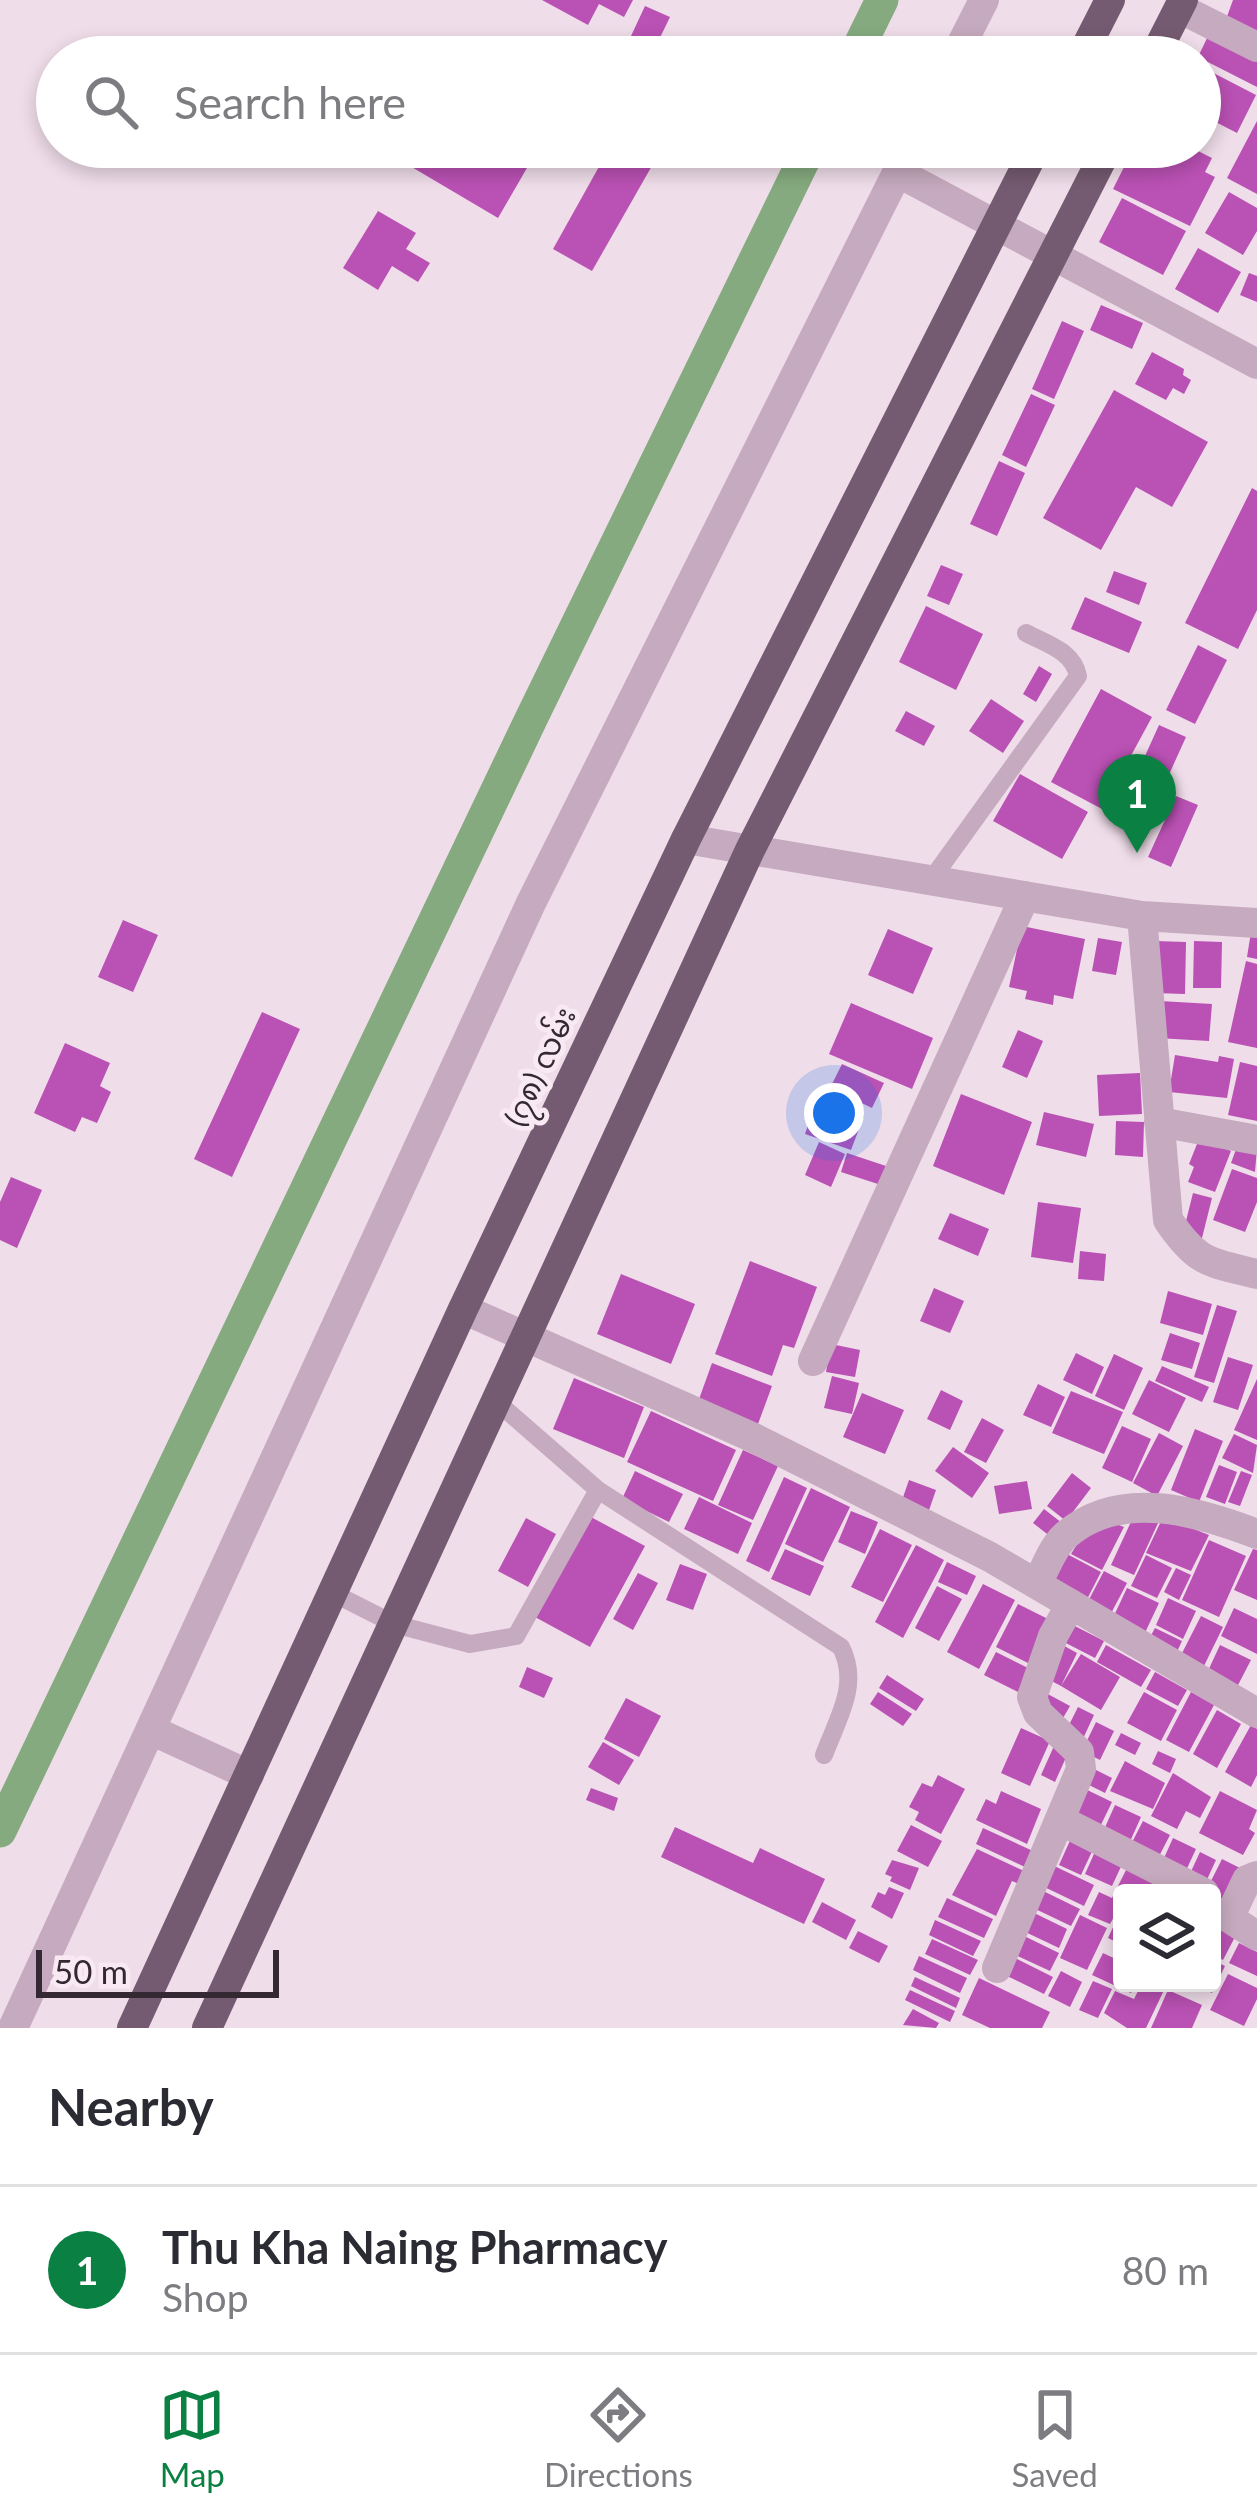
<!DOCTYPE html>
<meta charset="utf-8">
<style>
body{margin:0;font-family:Lato,"Noto Sans Myanmar",sans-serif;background:#f2f2f3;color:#2b2b33}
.controls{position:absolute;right:36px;bottom:36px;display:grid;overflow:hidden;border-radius:12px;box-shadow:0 6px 18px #0003}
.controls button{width:108px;height:108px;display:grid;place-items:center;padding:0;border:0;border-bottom:3px solid #e1e1e2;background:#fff;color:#2b2b33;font:60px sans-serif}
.scale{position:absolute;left:36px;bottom:30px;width:243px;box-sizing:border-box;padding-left:12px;border:6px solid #342933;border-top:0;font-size:33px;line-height:42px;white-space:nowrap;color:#342933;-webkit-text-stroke:9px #f8e9f2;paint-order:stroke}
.you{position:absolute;left:834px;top:1113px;width:42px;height:42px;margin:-30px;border:9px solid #fff;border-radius:50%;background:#1a73e8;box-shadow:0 0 0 18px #1a73e833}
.badge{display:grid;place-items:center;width:78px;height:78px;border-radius:50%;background:#0b8043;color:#fff;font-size:39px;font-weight:700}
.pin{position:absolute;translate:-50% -99px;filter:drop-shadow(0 3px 6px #0008)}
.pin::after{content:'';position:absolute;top:63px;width:42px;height:36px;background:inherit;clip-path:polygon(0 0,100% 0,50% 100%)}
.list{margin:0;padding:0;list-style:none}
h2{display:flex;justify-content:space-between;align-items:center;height:156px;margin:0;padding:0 48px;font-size:51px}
h2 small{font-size:39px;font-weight:400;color:#7c7c81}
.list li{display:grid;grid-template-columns:78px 1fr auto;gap:36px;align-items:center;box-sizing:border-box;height:168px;padding:0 48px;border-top:3px solid #e1e1e2}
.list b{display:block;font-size:45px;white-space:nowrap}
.list p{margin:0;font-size:39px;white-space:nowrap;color:#7c7c81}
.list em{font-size:39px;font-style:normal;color:#7c7c81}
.icon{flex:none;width:66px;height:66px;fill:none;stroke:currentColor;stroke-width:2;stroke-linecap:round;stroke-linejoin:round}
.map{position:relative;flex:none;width:1257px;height:2028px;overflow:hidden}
.search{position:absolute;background:#fff;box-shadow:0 6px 18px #0003;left:36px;right:36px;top:36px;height:132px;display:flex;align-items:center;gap:30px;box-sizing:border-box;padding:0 42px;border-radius:66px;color:#7c7c81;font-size:45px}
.sheet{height:324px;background:#fff}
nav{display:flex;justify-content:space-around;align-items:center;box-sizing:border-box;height:168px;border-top:3px solid #e1e1e2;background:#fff;font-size:33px;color:#7c7c81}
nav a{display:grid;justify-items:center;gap:6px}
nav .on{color:#0b8043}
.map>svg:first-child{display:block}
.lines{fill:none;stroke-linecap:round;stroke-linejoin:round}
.canal{stroke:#85aa7f;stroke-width:33}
.building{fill:#ba51b4}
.lane{stroke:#c6aabf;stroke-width:18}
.street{stroke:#c6aabf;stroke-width:30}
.primary{stroke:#755b71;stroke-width:30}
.labels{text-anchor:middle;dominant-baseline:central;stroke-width:10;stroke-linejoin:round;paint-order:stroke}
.street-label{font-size:30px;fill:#342933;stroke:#f8e9f2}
</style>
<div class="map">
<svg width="1257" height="2028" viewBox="0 0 1257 2028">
<rect width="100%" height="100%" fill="#efdde9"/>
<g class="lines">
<path class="canal" d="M854 57 882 0
M0 1831 532 717 810 147"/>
</g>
<path class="building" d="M542 0H633L624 17 599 4 588 25Z
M1233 0H1257V33L1225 22Z
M645 6 670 17 655 48 631 36Z
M1208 36 1257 60V87L1198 57Z
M1200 66 1256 95 1237 133 1200 114Z
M1257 121V194L1227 178Z
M421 147H508L531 161 498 218 410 166Z
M610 147H622L653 164 592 271 553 249Z
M1134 147H1190L1212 158 1205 172 1215 177 1190 226 1113 189Z
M1229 192 1257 208V231L1243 255 1205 233Z
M1122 198 1186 231 1163 275 1099 242Z
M378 211 416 233 406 249 430 263 418 282 392 266 378 290 343 268Z
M1198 248 1241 272 1218 313 1175 289Z
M1249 273 1257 276V302L1240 295Z
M1101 305 1143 323 1132 349 1090 330Z
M1062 321 1084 331 1054 399 1032 389Z
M1152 352 1184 369 1183 375 1191 380 1184 394 1173 388 1166 400 1135 384Z
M1114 390 1208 442 1172 507 1136 487 1101 550 1043 518Z
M1031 394 1055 405 1026 467 1002 455Z
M999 461 1025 473 997 536 970 524Z
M1252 488 1257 491V610L1238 649 1185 623Z
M941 565 963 574 949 605 927 596Z
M1114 571 1147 583 1139 605 1106 592Z
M1085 597 1142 622 1129 653 1071 629Z
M926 606 983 634 956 690 899 662Z
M1198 645 1227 660 1195 724 1166 710Z
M1039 666 1052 674 1036 702 1023 694Z
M1101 689 1152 717 1102 809 1051 782Z
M991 699 1024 721 1003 753 969 731Z
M906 711 935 726 924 746 895 731Z
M1159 725 1186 737 1162 790 1135 778Z
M1020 774 1088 812 1062 859 993 821Z
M1176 796 1198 805 1171 867 1148 857Z
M123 920 158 935 133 992 98 977Z
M1022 926 1085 939 1073 999 1054 995 1053 1005 1025 999 1027 991 1009 987Z
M888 929 933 948 913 994 868 975Z
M1251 932 1257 933V959L1247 957Z
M1098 938 1122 942 1116 975 1092 971Z
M1155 941 1186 942 1185 994 1153 993Z
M1194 941 1222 942 1221 988H1193Z
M1246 961 1257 964V1048L1228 1042Z
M1160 1001 1212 1004 1209 1041 1157 1038Z
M851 1003 933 1038 912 1089 829 1054Z
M262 1012 300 1029 232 1177 194 1159Z
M1018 1030 1043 1041 1027 1078 1002 1067Z
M65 1043 110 1063 100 1086 111 1092 97 1123 82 1117 75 1132 34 1113Z
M1175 1055 1218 1062 1219 1056 1234 1059 1227 1098 1169 1092Z
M1240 1062 1257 1066V1121L1228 1115Z
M842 1064 884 1083 872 1108 830 1088Z
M1140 1073 1142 1114 1099 1116 1097 1075Z
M961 1094 1032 1122 1004 1195 933 1166Z
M817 1099 864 1116 851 1150 805 1134Z
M1044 1112 1094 1124 1086 1157 1036 1145Z
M1116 1121 1144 1122 1143 1157 1115 1155Z
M1199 1139 1231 1151 1215 1192 1188 1182 1194 1167 1189 1164Z
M1239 1141 1257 1148 1255 1172 1231 1163Z
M819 1142 845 1154 831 1187 805 1175Z
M847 1153 886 1166 881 1185 841 1172Z
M1232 1169 1257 1178V1202L1245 1232 1213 1220Z
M11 1177 42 1190 17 1248 0 1240V1202Z
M1193 1193 1212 1198 1201 1242 1182 1237Z
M1038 1202 1081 1208 1073 1263 1031 1257Z
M950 1213 989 1229 978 1256 938 1239Z
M1080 1251 1106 1254 1104 1281 1078 1279Z
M750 1261 817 1287 794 1348 783 1345 772 1376 715 1354Z
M621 1274 695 1304 671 1364 597 1334Z
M934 1288 964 1301 950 1333 920 1321Z
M1168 1291 1212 1304 1203 1335 1160 1323Z
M1217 1305 1237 1311 1214 1383 1194 1377Z
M1170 1333 1200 1343 1192 1369 1161 1360Z
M831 1344 860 1350 855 1377 826 1372Z
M1076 1353 1104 1367 1092 1394 1063 1380Z
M1114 1354 1143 1368 1124 1410 1095 1396Z
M1228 1357 1253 1365 1238 1410 1213 1402Z
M712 1363 772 1386 758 1424 698 1402Z
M1162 1366 1209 1387 1202 1402 1155 1381Z
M832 1376 859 1383 852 1414 824 1408Z
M574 1378 644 1407 624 1458 553 1429Z
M1257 1379V1440L1234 1430Z
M1149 1380 1186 1398 1169 1432 1132 1414Z
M1038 1384 1065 1397 1051 1427 1023 1415Z
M941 1390 963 1401 950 1430 927 1419Z
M1071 1391 1123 1412 1104 1454 1052 1433Z
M862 1393 904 1410 885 1454 843 1437Z
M651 1411 736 1450 713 1501 627 1462Z
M982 1418 1004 1430 986 1463 964 1452Z
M1122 1426 1151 1439 1132 1482 1102 1468Z
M1195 1429 1223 1441 1199 1502 1171 1490Z
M1159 1433 1183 1446 1157 1496 1133 1483Z
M1234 1434 1257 1445 1253 1473 1222 1458Z
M953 1447 989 1473 972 1498 935 1471Z
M743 1450 778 1466 753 1520 718 1505Z
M1219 1465 1237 1472 1225 1504 1206 1497Z
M635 1471 683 1494 669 1522 622 1499Z
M1241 1471 1252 1475 1240 1506 1228 1502Z
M1072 1473 1091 1488 1066 1521 1047 1506Z
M784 1477 807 1488 769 1572 746 1561Z
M909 1480 936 1490 927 1516 900 1506Z
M1027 1481 1032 1509 999 1514 994 1486Z
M811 1488 850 1507 823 1562 785 1544Z
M699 1497 752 1523 738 1554 684 1529Z
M1044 1509 1062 1523 1051 1537 1033 1523Z
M851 1511 878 1522 865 1554 838 1542Z
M1136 1511 1159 1521 1134 1575 1111 1565Z
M589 1516 645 1546 590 1647 535 1617Z
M1163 1517 1209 1535 1191 1571 1146 1553Z
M526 1518 556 1534 528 1587 498 1571Z
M1103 1519 1124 1527 1102 1570 1071 1554 1085 1531Z
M880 1529 912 1545 883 1602 851 1587Z
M1209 1540 1246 1556 1219 1617 1182 1600Z
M916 1545 944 1560 903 1638 875 1622Z
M785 1549 824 1566 810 1596 771 1579Z
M1253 1549 1257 1550V1600L1234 1590Z
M1067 1554 1101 1572 1083 1607 1047 1587Z
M1146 1555 1172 1568 1157 1598 1131 1586Z
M947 1562 976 1576 967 1595 938 1582Z
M680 1564 707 1574 693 1610 666 1600Z
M1176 1568 1191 1575 1179 1600 1164 1592Z
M1104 1571 1127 1583 1107 1621 1084 1609Z
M638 1573 658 1583 633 1630 613 1619Z
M983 1584 1015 1600 979 1669 947 1652Z
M937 1586 962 1599 939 1641 915 1628Z
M1127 1588 1159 1603 1143 1637 1111 1622Z
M1168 1598 1196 1611 1183 1639 1156 1625Z
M1018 1604 1052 1621 1030 1664 996 1647Z
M1234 1608 1257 1619V1654L1221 1636Z
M1201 1616 1223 1627 1203 1668 1180 1657Z
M1069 1623 1104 1641 1095 1658 1060 1640Z
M1155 1628 1182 1641 1175 1656 1147 1643Z
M1059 1643 1077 1653 1061 1686 1042 1676Z
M1106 1645 1151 1670 1141 1687 1097 1662Z
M1220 1645 1251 1660 1237 1687 1207 1673Z
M996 1652 1030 1669 1018 1692 984 1675Z
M1081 1654 1120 1677 1101 1710 1061 1686Z
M527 1667 553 1678 544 1698 519 1687Z
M1155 1672 1187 1690 1178 1706 1146 1689Z
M887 1675 924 1699 916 1711 879 1688Z
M878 1692 912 1714 903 1726 870 1704Z
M1044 1692 1070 1706 1063 1718 1038 1705Z
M1144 1692 1177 1710 1161 1741 1127 1723Z
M1191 1692 1214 1705 1189 1752 1166 1740Z
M626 1698 661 1716 639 1757 604 1739Z
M1078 1707 1094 1715 1081 1743 1064 1735Z
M1217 1710 1241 1724 1217 1768 1193 1754Z
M1096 1722 1114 1731 1100 1760 1082 1751Z
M1251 1725 1257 1729V1775L1251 1787 1225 1772Z
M1021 1728 1050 1741 1030 1786 1001 1773Z
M1121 1733 1141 1743 1135 1755 1115 1745Z
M603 1742 634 1760 619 1785 588 1767Z
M1054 1746 1068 1753 1055 1782 1041 1775Z
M1158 1751 1176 1759 1170 1773 1152 1764Z
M1125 1761 1165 1783 1153 1809 1110 1791Z
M1088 1766 1112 1778 1105 1793 1081 1781Z
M1173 1773 1211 1797 1200 1818 1186 1811 1177 1829 1151 1816Z
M938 1775 965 1789 941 1834 915 1820 919 1812 909 1807 922 1783 932 1787Z
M1081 1787 1112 1802 1097 1833 1066 1817Z
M591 1788 618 1798 614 1811 586 1800Z
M1001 1791 1041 1809 1027 1844 976 1820 986 1799 996 1804Z
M1220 1791 1257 1810 1249 1829 1255 1833 1243 1855 1199 1833Z
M1115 1805 1141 1817 1128 1846 1102 1834Z
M1143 1821 1170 1835 1155 1864 1128 1850Z
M911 1825 942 1841 928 1867 897 1851Z
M675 1827 753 1863 760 1848 825 1879 804 1924 661 1857Z
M983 1828 1033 1851 1025 1867 976 1844Z
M1073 1834 1095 1845 1081 1875 1059 1865Z
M1173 1838 1196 1849 1183 1877 1160 1867Z
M1098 1845 1125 1858 1112 1886 1085 1874Z
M977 1849 1024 1871 1019 1884 1012 1881 996 1916 952 1895Z
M1200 1852 1216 1860 1204 1886 1188 1878Z
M1222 1859 1240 1868 1225 1900 1206 1891Z
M892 1860 919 1868 910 1890 890 1881 892 1877 885 1874Z
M1048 1863 1094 1885 1084 1906 1038 1884Z
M1127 1868 1159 1883 1154 1893H1122V1902L1110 1924 1088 1915 1099 1892 1112 1898Z
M889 1887 904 1893 892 1919 871 1907 878 1892 885 1895Z
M1035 1887 1080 1909 1071 1926 1027 1905Z
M947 1898 993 1919 984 1938 938 1917Z
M822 1902 856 1920 846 1940 812 1922Z
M1122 1908V1945L1108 1938Z
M1028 1910 1067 1929 1059 1948 1019 1929Z
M1080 1915 1107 1928 1087 1970 1060 1958Z
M935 1920 981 1941 973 1956 929 1935Z
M1220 1929 1235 1937 1223 1960 1212 1954Z
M858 1931 888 1946 879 1963 849 1948Z
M1018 1933 1059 1953 1050 1971 1009 1952Z
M932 1939 978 1960 970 1975 925 1954Z
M1239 1943 1257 1952V1976L1229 1963Z
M1103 1953 1122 1962V1983H1136L1131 1993 1092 1975Z
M1009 1955 1053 1977 1044 1994 1001 1973Z
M919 1956 967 1978 960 1993 913 1970Z
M1212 1960 1225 1966 1212 1993 1192 1983H1212Z
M1061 1971 1082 1982 1070 2007 1048 1996Z
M1228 1974 1257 1988V1999L1244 2026 1210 2010Z
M915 1977 960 1998 956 2008 911 1986Z
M979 1978 1050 2012 1042 2028H990L962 2015Z
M1093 1981 1112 1989 1098 2018 1079 2010Z
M1142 1983 1165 1988 1146 2028H1127L1104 2013 1115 1991 1134 1999Z
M910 1990 955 2011 950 2022 905 2000Z
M1168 1990 1202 2005 1192 2028H1151Z
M913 2009 939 2023 936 2028 903 2025Z"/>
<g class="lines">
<path class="lane" d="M931 880 1078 676C1073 651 1047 644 1026 633
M598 1490 841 1647C860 1685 838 1717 824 1755
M333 1593 394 1624 470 1644 516 1636 598 1490 497 1402"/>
<path class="street" d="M1179 8 1257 47
M955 57 984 0
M897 172 1257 364
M686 839 1142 916 1257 923
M1142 916 1168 1220C1197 1263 1208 1262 1257 1274
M1159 1122 1257 1140
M463 1309 754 1438 990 1557 1257 1713
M813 1361 1025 896
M1037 1584C1045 1569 1053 1546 1066 1535 1120 1488 1197 1511 1257 1534
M151 1730 249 1775
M1060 1820 1204 1893
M1257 1876 1247 1880 1229 1918 1257 1936
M997 1968 1081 1769 1079 1752 1038 1713 1032 1697 1053 1636 1071 1604
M13 2028 531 903 910 147"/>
<path class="primary" d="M1081 57 1110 0
M1154 57 1183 0
M132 2028 463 1309 686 839 1036 147
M207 2028 750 850 1108 147"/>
</g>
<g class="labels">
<g class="street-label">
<text transform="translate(539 1066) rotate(-65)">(၇၈) လမ်း</text>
</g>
</g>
</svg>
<div class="controls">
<button><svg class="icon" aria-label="layers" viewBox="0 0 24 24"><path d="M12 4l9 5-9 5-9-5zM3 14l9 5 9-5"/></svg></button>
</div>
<div class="scale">50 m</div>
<div class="you"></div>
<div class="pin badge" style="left:1137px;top:853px">1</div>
<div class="search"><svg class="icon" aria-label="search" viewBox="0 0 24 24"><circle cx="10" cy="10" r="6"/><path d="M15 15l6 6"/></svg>Search here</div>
</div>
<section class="sheet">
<h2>Nearby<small></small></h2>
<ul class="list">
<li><span class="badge">1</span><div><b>Thu Kha Naing Pharmacy</b><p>Shop</p></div><em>80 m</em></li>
</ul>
</section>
<nav>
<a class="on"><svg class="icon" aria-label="map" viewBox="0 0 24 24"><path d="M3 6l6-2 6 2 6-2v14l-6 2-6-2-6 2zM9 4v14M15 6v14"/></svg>Map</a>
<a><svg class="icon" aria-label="directions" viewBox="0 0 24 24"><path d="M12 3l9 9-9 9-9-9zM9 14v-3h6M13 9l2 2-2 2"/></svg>Directions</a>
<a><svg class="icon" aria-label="saved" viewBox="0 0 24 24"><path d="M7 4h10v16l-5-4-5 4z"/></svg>Saved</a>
</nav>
